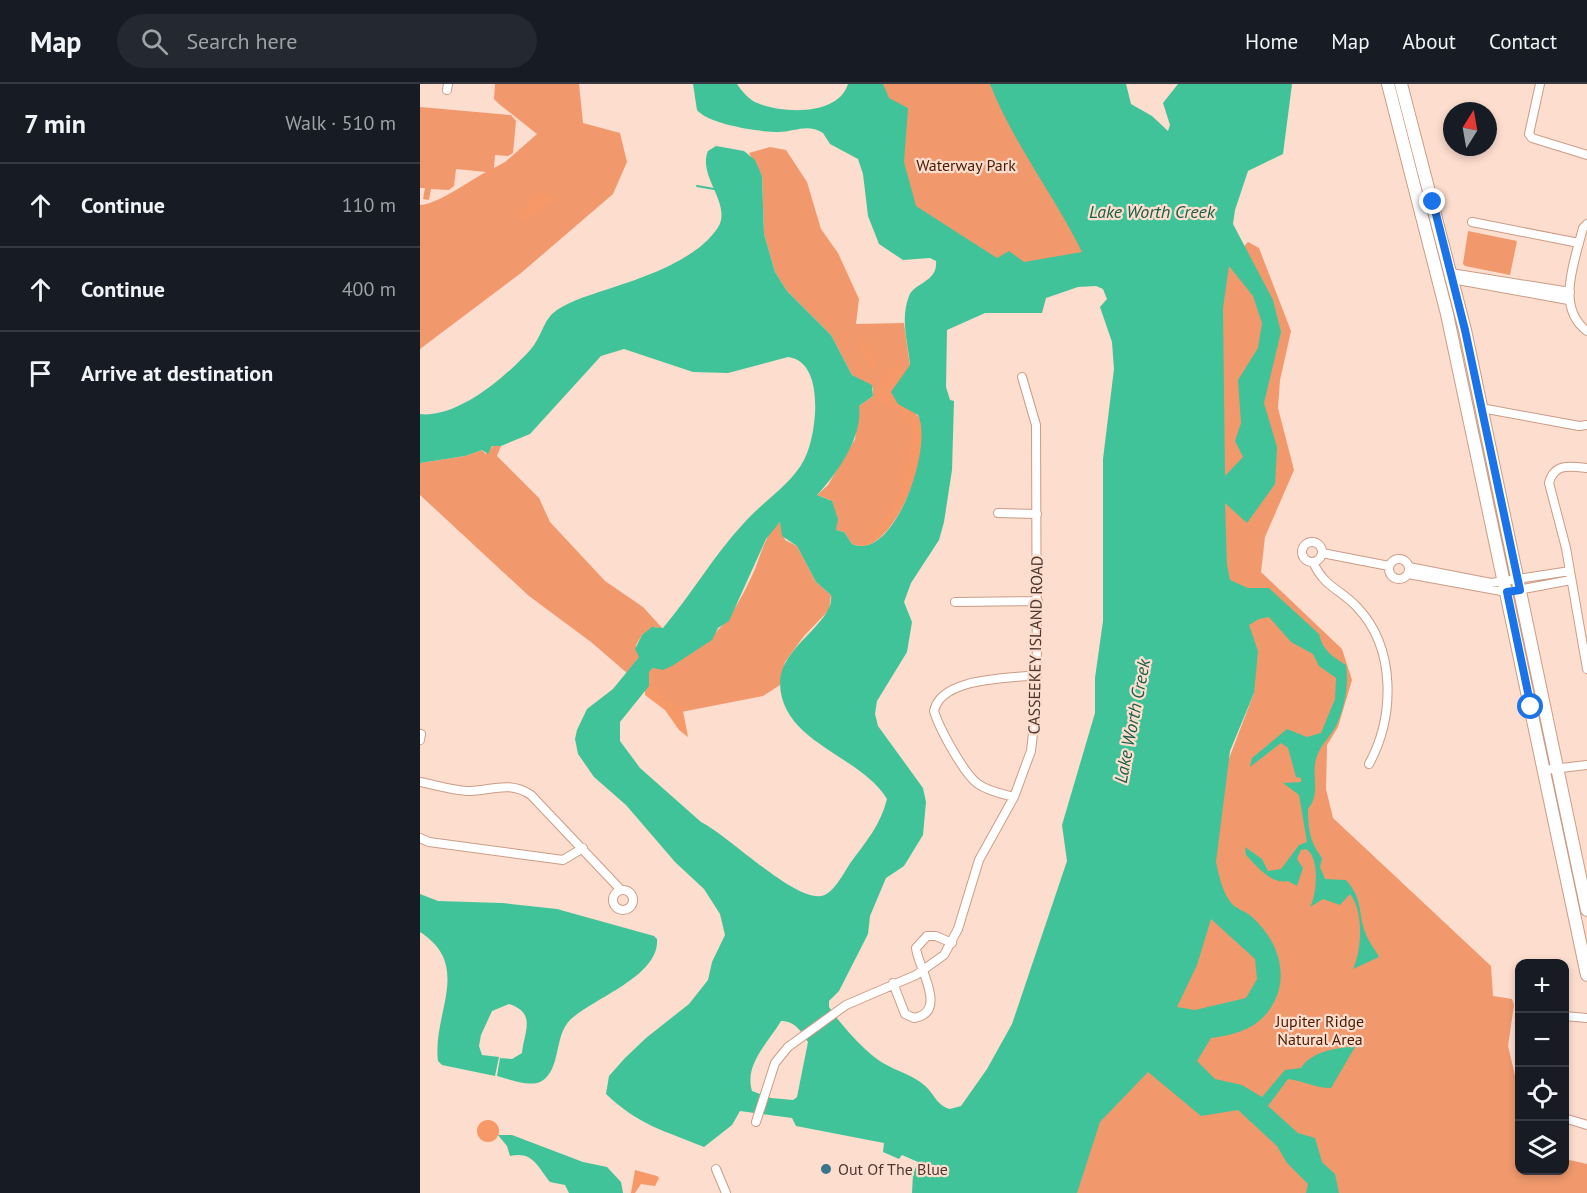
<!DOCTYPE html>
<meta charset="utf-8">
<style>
body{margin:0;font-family:"PT Sans",sans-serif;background:#242831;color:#f1f3f6}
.controls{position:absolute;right:18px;bottom:18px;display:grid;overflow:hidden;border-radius:12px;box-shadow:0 3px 9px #0003}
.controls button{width:54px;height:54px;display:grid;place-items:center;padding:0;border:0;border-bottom:2px solid #363941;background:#171b24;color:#f1f3f6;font:30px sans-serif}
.compass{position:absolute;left:1023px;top:18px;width:54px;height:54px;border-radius:50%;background:#171b24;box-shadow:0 3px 9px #0003;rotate:11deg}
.stop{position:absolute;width:18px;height:18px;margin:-14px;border:4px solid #1a73e8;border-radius:50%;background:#fff}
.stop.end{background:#1a73e8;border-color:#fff;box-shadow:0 2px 6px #0008}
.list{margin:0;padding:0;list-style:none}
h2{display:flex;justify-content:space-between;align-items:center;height:78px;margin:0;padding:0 24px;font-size:26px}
h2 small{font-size:20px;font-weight:400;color:#9ea1a6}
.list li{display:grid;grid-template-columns:39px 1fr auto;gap:18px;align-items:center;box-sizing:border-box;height:84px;padding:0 24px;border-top:2px solid #363941}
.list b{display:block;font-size:22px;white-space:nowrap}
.list em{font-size:20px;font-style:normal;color:#9ea1a6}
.icon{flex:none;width:33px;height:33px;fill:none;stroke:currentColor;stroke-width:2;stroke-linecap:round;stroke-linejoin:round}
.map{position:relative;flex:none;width:1167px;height:1109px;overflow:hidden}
header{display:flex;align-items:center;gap:36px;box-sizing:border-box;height:84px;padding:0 30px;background:#171b24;border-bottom:2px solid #363941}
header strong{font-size:28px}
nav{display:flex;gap:33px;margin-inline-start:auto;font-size:21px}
.search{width:420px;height:54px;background:#242831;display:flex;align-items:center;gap:15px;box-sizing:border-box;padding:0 21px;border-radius:33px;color:#9ea1a6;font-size:22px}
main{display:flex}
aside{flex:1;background:#171b24}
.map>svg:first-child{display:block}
.green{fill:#f1996d}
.forest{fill:#f69868}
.water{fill:#40c398;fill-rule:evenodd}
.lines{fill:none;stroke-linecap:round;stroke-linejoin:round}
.stream{stroke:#40c398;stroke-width:2}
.minor-casing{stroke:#cc9c85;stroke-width:10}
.primary-casing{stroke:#cc9c85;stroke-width:14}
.minor{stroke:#fff;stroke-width:8}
.primary{stroke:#fff;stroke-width:12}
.route{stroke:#1a73e8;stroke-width:8}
.poi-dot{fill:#38748c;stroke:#fcddce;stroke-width:2}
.labels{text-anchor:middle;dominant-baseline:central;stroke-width:4.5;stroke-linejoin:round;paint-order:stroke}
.park-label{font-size:16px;fill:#491c02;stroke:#fcddce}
.street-label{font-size:16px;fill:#4c382e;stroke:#fcddce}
.poi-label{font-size:16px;fill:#4c382e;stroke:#fcddce;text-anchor:start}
.water-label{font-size:18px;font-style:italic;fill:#1a5e47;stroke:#fcddce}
</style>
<header>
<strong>Map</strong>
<div class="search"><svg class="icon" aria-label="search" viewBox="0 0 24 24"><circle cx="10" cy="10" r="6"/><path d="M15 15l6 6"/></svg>Search here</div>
<nav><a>Home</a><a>Map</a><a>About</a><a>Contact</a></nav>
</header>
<main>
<aside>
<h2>7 min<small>Walk · 510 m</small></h2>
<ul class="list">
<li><svg class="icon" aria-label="ahead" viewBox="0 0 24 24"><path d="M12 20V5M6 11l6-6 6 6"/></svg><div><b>Continue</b></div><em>110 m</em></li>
<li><svg class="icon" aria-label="ahead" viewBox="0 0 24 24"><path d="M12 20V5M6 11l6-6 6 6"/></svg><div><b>Continue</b></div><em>400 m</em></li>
<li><svg class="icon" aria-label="arrive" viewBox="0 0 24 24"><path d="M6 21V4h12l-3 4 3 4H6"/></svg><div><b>Arrive at destination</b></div></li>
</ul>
</aside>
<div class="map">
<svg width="1167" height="1109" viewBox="0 0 1167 1109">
<rect width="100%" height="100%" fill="#fcddce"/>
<path class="green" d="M75 0H159L163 39 200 49 207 78 193 110 101 189 0 265V121C16 121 49 97 66 88L36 85 34 102 29 106 11 105 9 116 3 115 5 104H0V23L91 31 96 37 93 69 88 72 75 71 74 84 85 78 117 50 79 20 74 15Z
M459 0H575L666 152 660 177 627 181 563 174 487 119Z
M350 63 366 66 387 98 401 145 418 169 439 215 436 240 484 239 490 282 484 294 477 320C485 323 496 327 500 335 514 365 472 478 432 460L424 448 416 446 417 432 410 416 397 411 408 401 435 355 439 322 453 312V304L432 291 411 251 367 207 355 188 344 150 342 92 329 69Z
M1048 147 1097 157 1090 191 1045 182 1043 180Z
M828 158 839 164 871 247 860 296 858 324 874 386 845 453 841 488 922 565 932 596 918 643 907 661 906 705 913 734 1071 882 1073 912 1092 915 1094 921 1088 962 1099 1008 1100 1086H1144L1145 1075 1167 1080V1109H643L834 609 802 484 796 275 806 182Z
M73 362H81L77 372 119 414 130 438 185 497 223 523 243 545 235 543 222 551 216 561 219 573 207 589 171 558 109 512 0 411V379L45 372 62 366 66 370Z
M361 438 365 456 377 462 396 498 411 511 409 526 384 552 365 578 360 601 343 612 261 628 250 627 229 592V588L233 584C252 585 250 579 265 571 301 553 319 521 335 485 341 470 346 447 361 438Z"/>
<path class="forest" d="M122 108 128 112 133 110 132 118 104 138H100L101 128C108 122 112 111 122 108Z
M441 254 446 255 447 261 453 265V277L458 286 467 288 471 282 485 283V288L469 309C476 323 494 323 500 336 513 365 476 455 445 462L440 460 452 453 458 440 472 425 480 410 493 345 478 326 458 317V302L465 290C448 285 438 272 441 254Z
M230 586 239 608 263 627 268 653 259 646 245 626 225 611V588Z
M57 1047a11 11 0 1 1 22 0a11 11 0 1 1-22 0Z
M215 1086 237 1092 239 1094 235 1102 221 1100 215 1109H211Z"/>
<path class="water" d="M273 0H317C321 6 327 13 333 17 358 30 418 33 428 0H463L469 14 488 24 484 78 496 122 577 174 589 167 604 178 662 168C634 111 593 59 570 0H706L711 20 732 32 748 47 750 41 743 19 758 0H872L863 70 828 87 815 126 813 140 853 216 861 248 844 319 857 363 855 400 827 439 805 419 807 481 810 496 828 504H849L899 550C902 566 913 573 926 581 929 600 925 622 917 640 912 651 901 660 897 672 890 690 902 708 888 725 888 745 890 758 902 774L900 783 905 795 926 796C943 815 938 828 945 848 948 857 955 865 959 873L933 885C942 865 944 828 930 810L920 821 903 815 890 823C897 811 900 772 886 765L881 766 877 775 883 784 877 802 868 797C851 801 837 782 826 771L825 763 842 775 848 787 861 785 879 761 887 758 879 711 863 699 881 698V694L876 693 868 664 861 659 830 683 832 674 867 645 887 653 901 649 915 615 916 594 899 582 893 570 871 558 849 533 839 535 829 541 838 567 834 609 810 667 796 778C799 792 803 811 813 821 819 826 827 828 832 833 857 855 870 890 853 920 840 944 816 951 791 954L777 977 795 995 822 1001 842 1013 865 986 881 984C891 968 917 963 935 963L911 1004C895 1004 884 997 868 995L848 1022 878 1049 895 1054 902 1078 915 1090 919 1109H886L888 1100 867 1079 857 1062 818 1026 781 1032 728 988 680 1038 657 1109H492L493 1090 498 1078 482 1071 479 1075 463 1068 464 1059 376 1042 372 1034 320 1027 312 1041 284 1063C243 1046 220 1042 186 1010L189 992 205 974 226 954 269 920 288 896 292 878 305 851 300 830 284 805 255 778 206 721 174 693 158 670 155 655 157 646 167 625 193 605 219 573 215 565 222 551 232 543 243 544C271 511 294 471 324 439 342 418 371 401 384 376 397 352 406 277 368 273L308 289 273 288 204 265 181 272 110 350 81 362H72L68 370 62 366 45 372 0 379V330C37 335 87 292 111 265 120 255 123 239 132 230 144 219 167 212 182 207 219 195 274 178 297 145 314 121 277 93 288 67L296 62 324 67 335 76 342 92 344 150 355 188 367 207 411 251 432 291 452 301 453 312 439 322C443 353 417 390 397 411L412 417 418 435 416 446 424 448 432 460C474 479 514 362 498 331L478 320 471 308 490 281C488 258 480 235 489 212 495 198 518 198 516 177L510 174 483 176 459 160 448 132 443 90 438 75 410 60 403 49C387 39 375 48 358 48 339 48 288 40 277 26ZM809 182 833 212 842 239 838 264 818 296 821 339 815 357 823 373 805 392 803 224ZM676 202 683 205 687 215 680 223 692 258 694 285 683 375V537L675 594V629L642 741 647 777 592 940 567 985 541 1022 530 1025C516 1021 514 1009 504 1001 493 991 476 987 463 979 446 969 420 940 409 923V917L419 907 448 850 450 832 466 794 484 782 503 751 506 718 503 704 458 642 455 630 457 617 487 568 492 538 484 518 491 499 519 456 524 438 532 386 534 317 530 316 526 303 527 246 565 229H622L626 214 658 203ZM360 438 362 452 377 462 396 498 411 511C415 539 360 562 360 599 361 659 441 671 467 715 461 740 446 758 431 778 424 788 414 810 401 812 374 817 309 752 281 738L220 684 200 657V638L229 602V588L233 584 243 586 252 582 292 556 298 544 309 537 346 455ZM791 835 835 875 837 895 826 914 775 926 757 923 777 881ZM361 937C375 937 381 947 388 958L377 1013 373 1016 351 1014 332 1007C324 980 348 959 361 937Z
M0 810 18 817 82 819 137 825 234 852 237 855C240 892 173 914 150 936 134 952 141 985 122 997 110 1004 89 995 77 992L80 974 92 975 102 969C104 948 117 929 89 920L72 927 61 951 59 962 62 971 79 973 75 992 22 981 18 977C12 929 53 882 0 848Z
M78 1051H92L163 1078 187 1083 201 1098 203 1109H149L145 1101 130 1098C117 1082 113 1067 90 1072L87 1062Z"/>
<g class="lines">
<path class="stream" d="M277 102 294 105"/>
<g class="minor-casing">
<path id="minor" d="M1120 0 1109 50 1112 54 1167 71
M27 6 28 0
M1052 138 1159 159
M1167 140 1163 144C1155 176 1135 224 1167 247
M1031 189 1150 208
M1032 195 1148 216
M1061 324 1159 342 1167 341
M1167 384C1150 382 1134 379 1129 399L1146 464 1167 585
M578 429 617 430
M882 468a10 10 0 1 1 20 0a10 10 0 1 1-20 0Z
M902 469 969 482
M969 485a10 10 0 1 1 20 0a10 10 0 1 1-20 0Z
M893 478C904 503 920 505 937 523 976 564 975 632 949 680
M989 483 1071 499 1150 487
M988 490 1087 508 1151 496
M535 518 618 517
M0 656 1 650
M1124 686 1167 681
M0 698C15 701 32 706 47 707 71 707 89 696 111 711L201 806
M594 713C582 710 568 707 558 700 544 690 519 644 514 627 521 593 588 595 617 591
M0 754 9 758 143 776 163 764
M193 816a10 10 0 1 1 20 0a10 10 0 1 1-20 0Z
M473 899 485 930 494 934C529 928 498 884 496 864L507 852H516L532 859
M1144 932 1167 934
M1144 1034 1167 1041
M336 1038 355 979 368 963 426 921 496 891 524 871 538 845 559 776 594 713 611 667 617 615 616 341 602 293
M296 1085 306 1109"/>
</g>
<g class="primary-casing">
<path id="primary" d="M968 0 1027 230 1167 891
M981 0 1045 246 1167 826"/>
</g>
<use href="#minor" class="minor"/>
<use href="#primary" class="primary"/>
</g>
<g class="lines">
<path class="route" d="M1013 118 1045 246 1100 506 1087 508 1111 623"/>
</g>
<circle class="poi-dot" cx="406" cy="1085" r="6"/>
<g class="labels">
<g class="park-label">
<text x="546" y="81">Waterway Park</text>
<text x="900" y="937">Jupiter Ridge<tspan x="900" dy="18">Natural Area</tspan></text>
</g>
<g class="street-label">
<text transform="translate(615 561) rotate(-89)">CASSEEKEY ISLAND ROAD</text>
</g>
<g class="poi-label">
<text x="418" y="1085">Out Of The Blue</text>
</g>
<g class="water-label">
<text x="732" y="127">Lake Worth Creek</text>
<text transform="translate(712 637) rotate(-79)">Lake Worth Creek</text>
</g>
</g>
</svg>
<div class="controls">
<button>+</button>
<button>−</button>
<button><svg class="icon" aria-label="locate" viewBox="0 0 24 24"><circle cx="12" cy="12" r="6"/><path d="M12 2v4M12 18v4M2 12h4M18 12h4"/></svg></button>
<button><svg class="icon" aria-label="layers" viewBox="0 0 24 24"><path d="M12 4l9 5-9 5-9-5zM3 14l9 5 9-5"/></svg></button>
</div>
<svg class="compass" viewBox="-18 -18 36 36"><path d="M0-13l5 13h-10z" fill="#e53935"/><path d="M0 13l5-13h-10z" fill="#9ea1a6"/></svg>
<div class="stop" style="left:1111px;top:623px"></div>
<div class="stop end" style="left:1013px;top:118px"></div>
</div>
</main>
